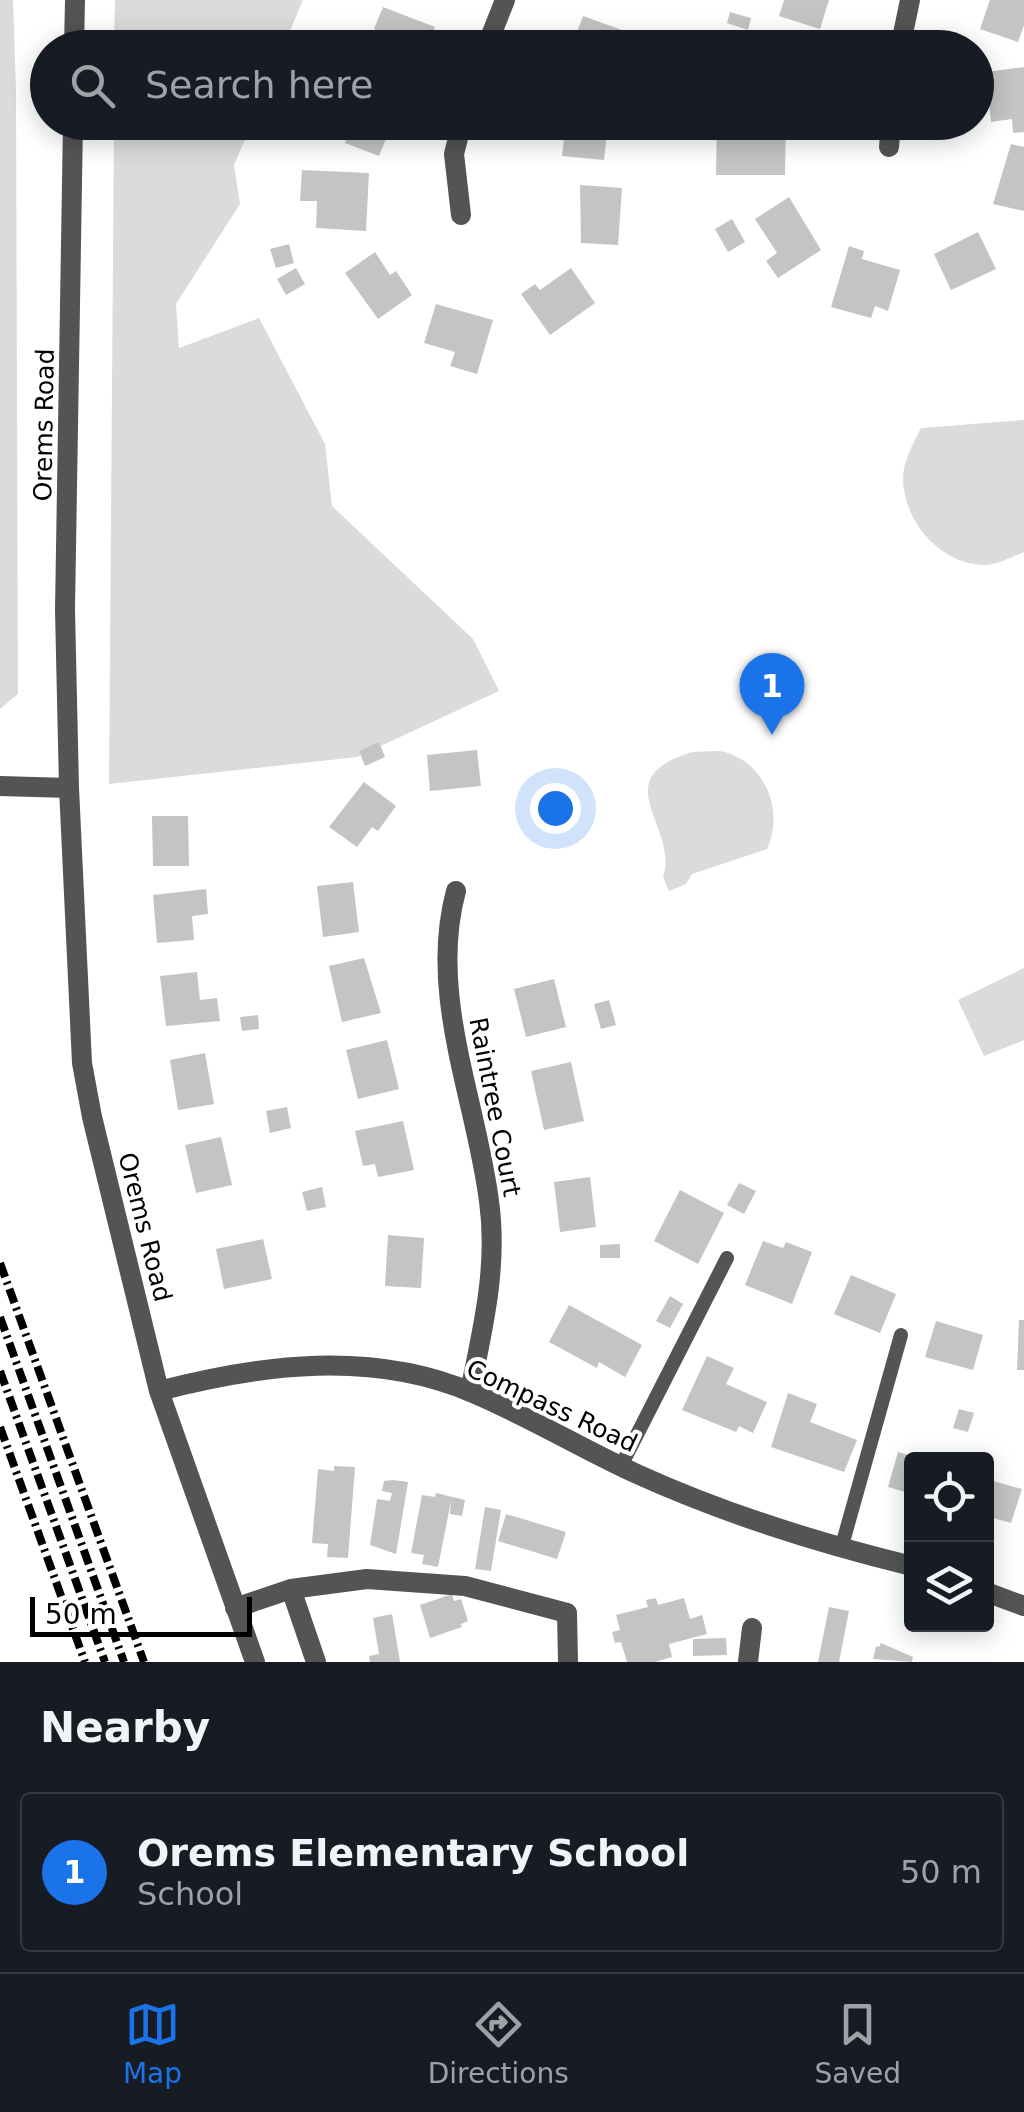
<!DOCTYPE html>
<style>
body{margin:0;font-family:"DejaVu Sans",sans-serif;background:#20242c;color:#f1f3f6}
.controls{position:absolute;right:30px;bottom:30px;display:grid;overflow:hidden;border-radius:10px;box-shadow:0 5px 25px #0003}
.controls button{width:90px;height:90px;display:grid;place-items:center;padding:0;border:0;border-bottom:2px solid #363941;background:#171b24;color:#f1f3f6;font:50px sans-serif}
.scale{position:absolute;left:30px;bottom:25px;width:222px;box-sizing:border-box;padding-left:10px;border:5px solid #000;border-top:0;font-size:28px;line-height:35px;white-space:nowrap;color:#000;-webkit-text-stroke:8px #fff;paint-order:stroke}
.you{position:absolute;left:555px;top:808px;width:35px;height:35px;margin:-25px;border:8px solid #fff;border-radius:50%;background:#1a73e8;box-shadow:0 0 0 15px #1a73e833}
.badge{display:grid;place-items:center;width:65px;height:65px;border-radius:50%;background:#1a73e8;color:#fff;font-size:32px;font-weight:700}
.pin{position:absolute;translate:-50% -82px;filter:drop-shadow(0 2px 5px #0008)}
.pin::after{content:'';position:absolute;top:52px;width:35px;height:30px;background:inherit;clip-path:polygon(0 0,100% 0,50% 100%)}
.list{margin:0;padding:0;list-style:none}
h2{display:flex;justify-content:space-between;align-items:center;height:130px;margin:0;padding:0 40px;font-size:42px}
h2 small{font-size:32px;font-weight:400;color:#9ea1a6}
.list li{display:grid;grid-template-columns:65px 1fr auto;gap:30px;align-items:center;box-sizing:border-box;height:160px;margin:0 20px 20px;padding:0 20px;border:2px solid #363941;border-radius:10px}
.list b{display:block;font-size:38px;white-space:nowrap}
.list p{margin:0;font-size:32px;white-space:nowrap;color:#9ea1a6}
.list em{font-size:32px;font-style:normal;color:#9ea1a6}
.icon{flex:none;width:55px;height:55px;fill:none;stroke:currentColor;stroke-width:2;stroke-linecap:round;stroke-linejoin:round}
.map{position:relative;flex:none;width:1024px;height:1662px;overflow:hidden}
.search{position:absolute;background:#171b24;box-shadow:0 5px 25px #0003;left:30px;right:30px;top:30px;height:110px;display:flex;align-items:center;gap:25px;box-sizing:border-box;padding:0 35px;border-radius:55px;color:#9ea1a6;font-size:38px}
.sheet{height:310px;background:#171b24}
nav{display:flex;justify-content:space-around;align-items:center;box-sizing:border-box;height:140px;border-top:2px solid #363941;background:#171b24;font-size:28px;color:#9ea1a6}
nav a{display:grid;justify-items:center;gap:5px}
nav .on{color:#1a73e8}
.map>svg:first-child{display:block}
.green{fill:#dbdbdb}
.building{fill:#c4c4c4}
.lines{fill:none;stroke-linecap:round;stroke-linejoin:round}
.lane{stroke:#545454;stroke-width:14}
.street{stroke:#545454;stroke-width:20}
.rail{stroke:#000;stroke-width:8;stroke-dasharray:15 5 2.5 5;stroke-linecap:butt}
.labels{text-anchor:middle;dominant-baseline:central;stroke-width:8;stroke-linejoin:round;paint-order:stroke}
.street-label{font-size:25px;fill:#000;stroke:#fff}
</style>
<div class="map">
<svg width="1024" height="1662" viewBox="0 0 1024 1662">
<rect width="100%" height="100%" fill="#fff"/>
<path class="green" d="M0 0H13L16 91 18 694 0 709Z
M115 0H303L283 47 114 48Z
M114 123H252L234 165 240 204 176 304 179 348 259 318 325 444 332 506 473 639 499 691 357 757 109 784Z
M1024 420V552C1012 557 999 564 987 565 942 566 904 523 903 479 903 462 913 443 921 428Z
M693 752C702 752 716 750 725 752 767 764 784 813 767 849L692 874 686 884 669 891 663 877C680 827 602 778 693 752Z
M1024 968V1040L984 1056 958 1000Z"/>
<path class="building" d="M784 0H829L820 29 779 16Z
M990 0H1024V25L1018 42 980 29Z
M383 7 435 27 427 48H385L390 36 374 29Z
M730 12 751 18 748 30 727 23Z
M583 16 644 38 641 48H578L583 34 577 32Z
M1024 67V132L1013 133 1012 119 991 122 986 72Z
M352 122H398L394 133 389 131 379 156 345 143Z
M566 122H608L604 160 562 156Z
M717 122H786L785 175H716Z
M1011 144 1024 147V211L993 204Z
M302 170 369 173 366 231 316 228 317 201H300Z
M580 185 622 188 618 245 581 243Z
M789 197 821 250 778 278 766 261 777 253 755 219Z
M732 219 745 242 728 252 715 229Z
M978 232 996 269 951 290 934 254Z
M289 244 294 263 276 268 270 249Z
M849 246 864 251 862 259 900 270 888 311 875 306 871 318 831 307Z
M375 252 390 275 396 271 412 295 378 319 345 273Z
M296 268 305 284 286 295 277 279Z
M571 268 595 303 550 335 521 294 535 284 540 290Z
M436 304 493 320 477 374 450 366 455 352 424 343Z
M379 742 385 757 365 766 359 751Z
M477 750 481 786 430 791 427 755Z
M364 782 396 806 378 831 372 827 357 847 329 827Z
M152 816H188L189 866H153Z
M353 882 359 932 323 937 317 886Z
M206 889 208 914 192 916 194 940 157 943 153 895Z
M364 958 381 1013 342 1022 329 966Z
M197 972 200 1000 217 998 220 1021 166 1026 160 976Z
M554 979 566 1027 526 1037 514 989Z
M609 1000 616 1025 601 1029 594 1004Z
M258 1015 259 1029 242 1031 240 1017Z
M387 1040 399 1089 358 1099 346 1050Z
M205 1053 214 1104 178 1110 170 1060Z
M571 1062 584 1121 544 1130 531 1071Z
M287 1107 291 1128 270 1133 266 1111Z
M403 1121 414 1170 378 1177 375 1164 363 1166 355 1131Z
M221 1137 232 1185 196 1193 185 1145Z
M590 1177 596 1227 560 1232 554 1182Z
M739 1183 756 1191 744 1214 727 1205Z
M322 1187 326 1207 307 1211 302 1192Z
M680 1190 724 1213 698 1264 654 1241Z
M388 1235 424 1238 421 1288 385 1286Z
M263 1239 272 1279 224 1289 216 1249Z
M763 1241 783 1248 786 1242 812 1252 792 1304 745 1285Z
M620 1244V1258H600V1245Z
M851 1275 896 1294 880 1333 834 1314Z
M670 1296 683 1304 670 1328 656 1321Z
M569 1305 642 1345 625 1377 599 1362 597 1368 549 1342Z
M1019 1320H1024V1370H1017Z
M936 1321 983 1335 973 1370 925 1357Z
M707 1356 734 1368 726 1384 767 1402 753 1433 739 1426 736 1432 682 1410Z
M788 1393 817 1404 810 1422 857 1440 844 1472 771 1447Z
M959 1409 974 1413 968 1432 953 1428Z
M898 1452 919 1458 912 1460V1494L888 1487Z
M334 1466 355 1467 348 1558 327 1557 328 1544 312 1543 318 1469 334 1471Z
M986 1479 1022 1489 1011 1523 986 1516Z
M393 1480 408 1482 396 1554 370 1545 377 1499 390 1501 392 1493 382 1491 384 1481Z
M436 1493 465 1500 462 1516 450 1514 451 1501 438 1567 422 1564 424 1555 411 1553 422 1495 435 1497Z
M485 1507 501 1510 491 1571 475 1569Z
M506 1514 566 1532 557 1559 498 1541Z
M452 1594 454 1601 461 1599 468 1621 461 1624 462 1627 430 1638 420 1605Z
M656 1598 658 1605 684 1598 690 1619 702 1615 707 1634 669 1644 672 1657 655 1662H627L621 1642 615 1643 612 1632 620 1630 616 1615 648 1607 646 1600Z
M829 1607 849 1611 839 1662H818Z
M392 1614 400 1662H370L369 1656 379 1654 373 1618Z
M726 1638 727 1655 693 1656V1639Z
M881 1643 913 1657 912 1662 873 1659 876 1646 879 1647Z"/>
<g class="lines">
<path class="lane" d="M621 1466 727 1258
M841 1549 901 1335"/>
<path class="street" d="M74 48 75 0
M486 48 505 0
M900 48 910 0
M73 122 65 610 69 788 82 1063 92 1117 159 1391 255 1662
M889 147 891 122
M461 215 454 154 462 122
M0 786 69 788
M456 891C428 994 476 1099 489 1201 498 1266 483 1328 470 1391
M159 1391C262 1364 373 1350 473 1393 530 1417 582 1449 637 1474 725 1514 818 1543 912 1566
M291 1589 316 1662
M986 1592 1024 1606
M235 1608 291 1589 367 1579 465 1586 567 1613 568 1662
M748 1662 752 1628"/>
<path class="rail" d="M0 1263 144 1662
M0 1317 124 1662
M0 1371 105 1662
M0 1427 85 1662"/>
</g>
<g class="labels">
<g class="street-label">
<text transform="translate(44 425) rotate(-89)">Orems Road</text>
<text transform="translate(495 1107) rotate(79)">Raintree Court</text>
<text transform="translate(145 1227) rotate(76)">Orems Road</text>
<text transform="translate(552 1406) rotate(25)">Compass Road</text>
</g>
</g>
</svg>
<div class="controls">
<button><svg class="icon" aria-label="locate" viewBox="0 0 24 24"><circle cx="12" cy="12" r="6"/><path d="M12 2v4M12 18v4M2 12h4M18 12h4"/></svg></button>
<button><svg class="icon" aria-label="layers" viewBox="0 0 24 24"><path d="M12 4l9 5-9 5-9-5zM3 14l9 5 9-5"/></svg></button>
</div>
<div class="scale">50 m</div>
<div class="you"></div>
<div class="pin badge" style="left:772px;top:735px">1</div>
<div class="search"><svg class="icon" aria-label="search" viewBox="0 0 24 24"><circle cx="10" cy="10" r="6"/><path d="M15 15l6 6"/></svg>Search here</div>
</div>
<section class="sheet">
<h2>Nearby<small></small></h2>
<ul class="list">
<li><span class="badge">1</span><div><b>Orems Elementary School</b><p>School</p></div><em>50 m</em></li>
</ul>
</section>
<nav>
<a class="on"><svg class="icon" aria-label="map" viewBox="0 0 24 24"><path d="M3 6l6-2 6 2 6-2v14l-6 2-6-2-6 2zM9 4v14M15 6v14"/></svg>Map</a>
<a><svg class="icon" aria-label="directions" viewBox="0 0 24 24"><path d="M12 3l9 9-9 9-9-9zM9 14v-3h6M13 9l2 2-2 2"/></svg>Directions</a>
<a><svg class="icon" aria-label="saved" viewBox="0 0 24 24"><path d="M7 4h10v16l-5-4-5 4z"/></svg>Saved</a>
</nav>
